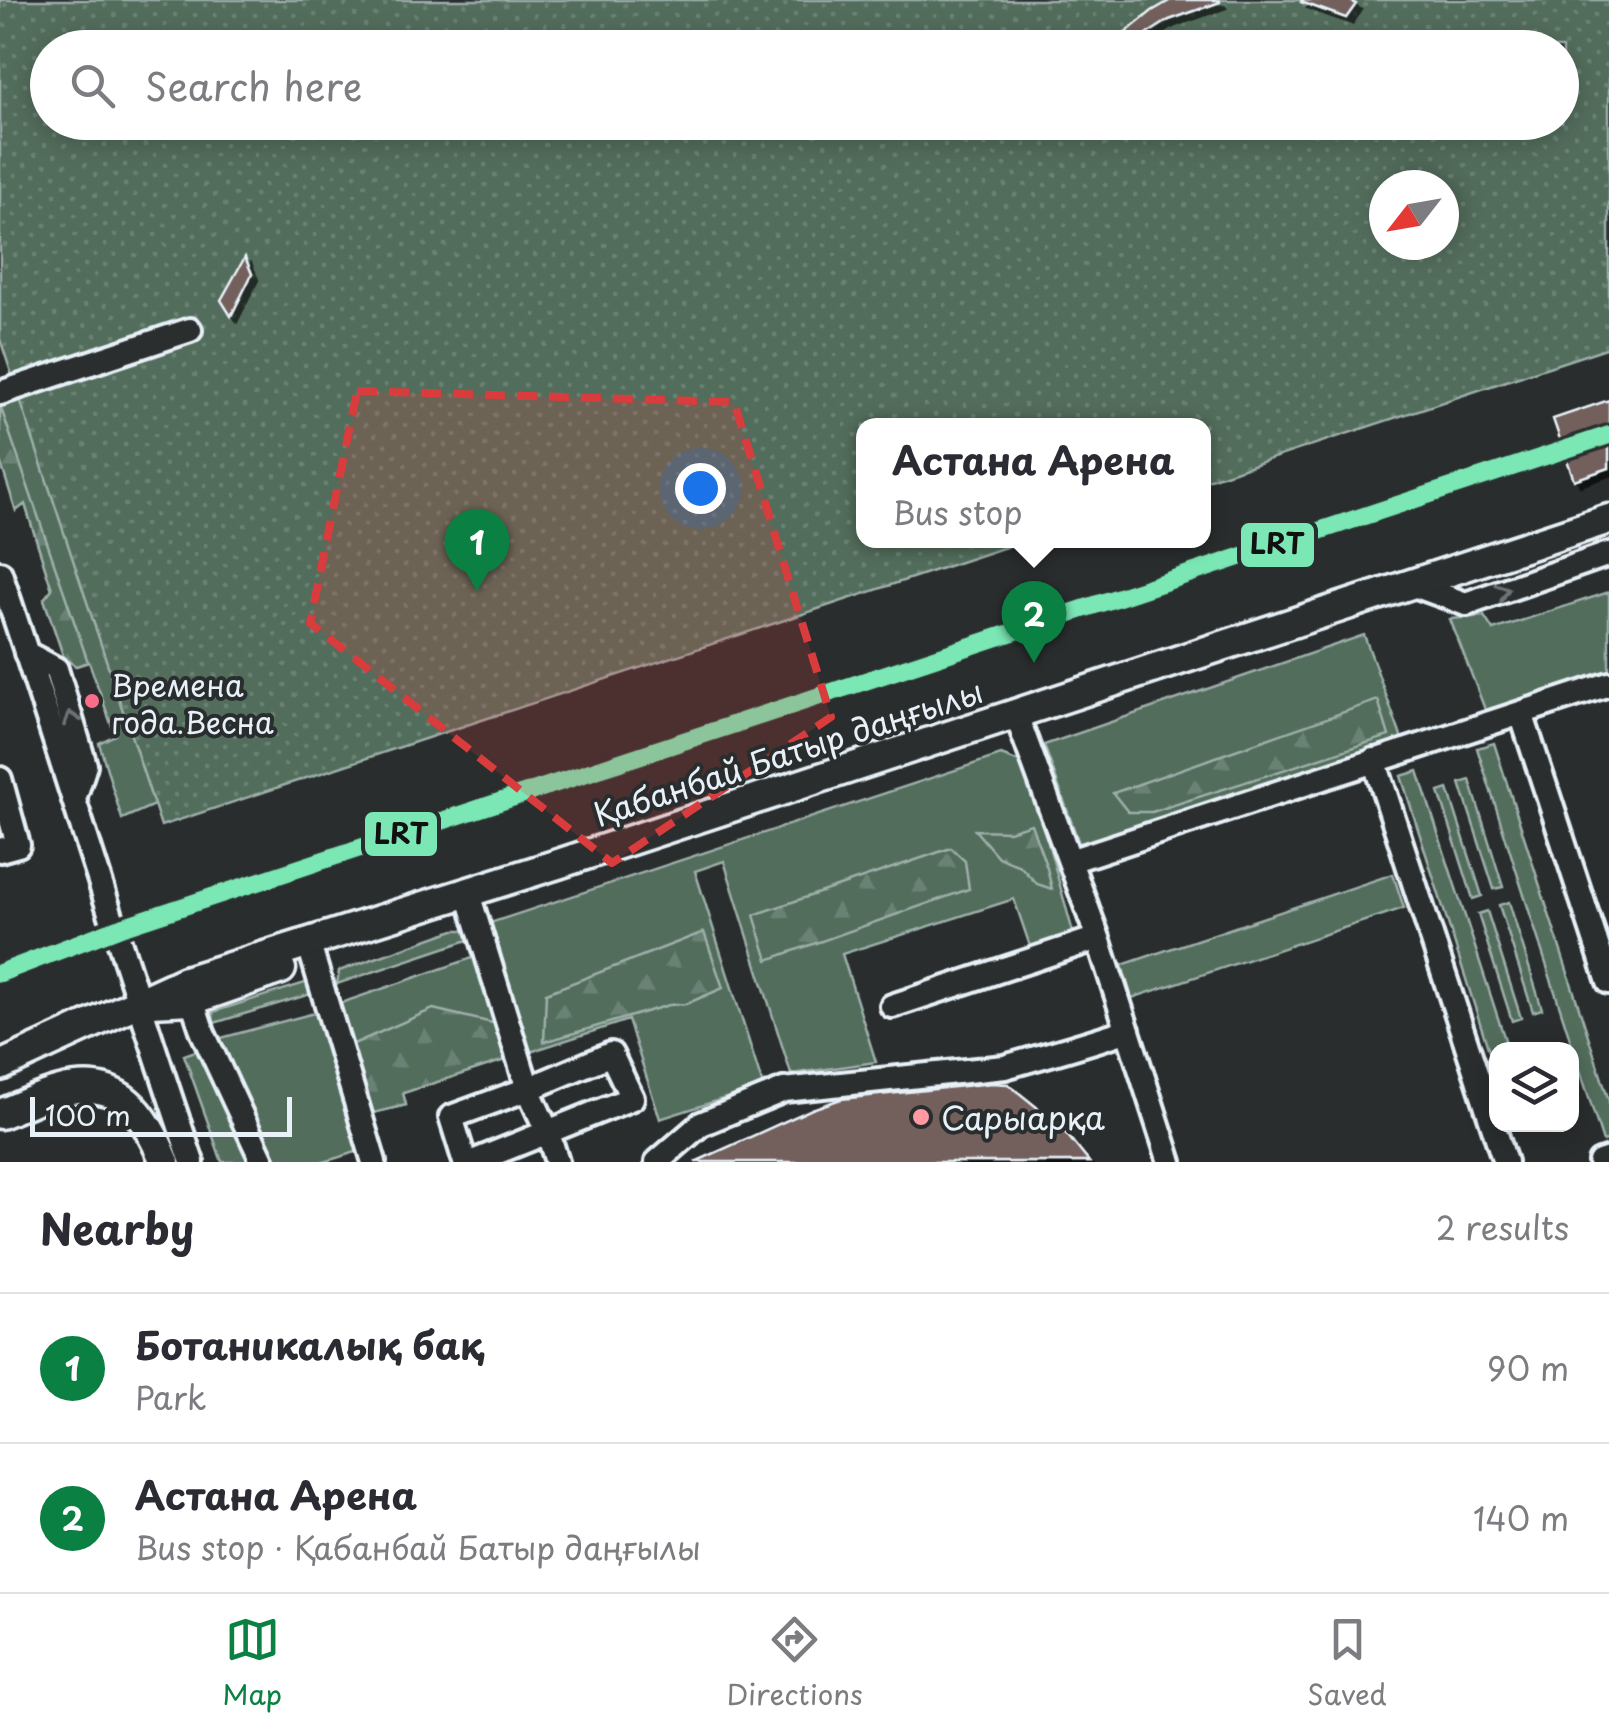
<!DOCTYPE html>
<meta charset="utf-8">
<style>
body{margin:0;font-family:"Playpen Sans",sans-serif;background:#f2f2f3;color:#2b2b33}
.controls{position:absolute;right:30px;bottom:30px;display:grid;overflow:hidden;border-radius:20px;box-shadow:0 5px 25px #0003}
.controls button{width:90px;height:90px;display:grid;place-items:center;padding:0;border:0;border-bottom:2px solid #e1e1e2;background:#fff;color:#2b2b33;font:50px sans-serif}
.compass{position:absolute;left:1369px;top:170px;width:90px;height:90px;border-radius:50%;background:#fff;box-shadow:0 5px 25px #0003;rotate:239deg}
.scale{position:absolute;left:30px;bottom:25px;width:262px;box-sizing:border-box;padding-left:10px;border:5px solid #e8f1f8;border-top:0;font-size:28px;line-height:35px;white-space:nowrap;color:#e8f1f8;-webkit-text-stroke:8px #2a2d2e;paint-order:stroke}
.you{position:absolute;left:700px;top:488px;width:35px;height:35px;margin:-25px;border:8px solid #fff;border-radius:50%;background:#1a73e8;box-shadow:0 0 0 15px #1a73e833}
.badge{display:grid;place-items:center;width:65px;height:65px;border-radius:50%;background:#0b8043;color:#fff;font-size:32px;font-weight:700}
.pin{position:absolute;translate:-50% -82px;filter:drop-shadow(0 2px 5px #0008)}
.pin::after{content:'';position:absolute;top:52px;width:35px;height:30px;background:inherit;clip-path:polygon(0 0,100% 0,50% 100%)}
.popup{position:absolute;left:856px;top:418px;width:355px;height:130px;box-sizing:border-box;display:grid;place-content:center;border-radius:20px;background:#fff;filter:drop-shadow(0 2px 8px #0005);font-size:32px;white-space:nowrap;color:#7c7c81}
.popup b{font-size:38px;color:#2b2b33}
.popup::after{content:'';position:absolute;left:50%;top:100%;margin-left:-20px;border:20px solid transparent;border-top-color:#fff}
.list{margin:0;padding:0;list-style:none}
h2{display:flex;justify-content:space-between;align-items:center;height:130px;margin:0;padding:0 40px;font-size:42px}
h2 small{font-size:32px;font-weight:400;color:#7c7c81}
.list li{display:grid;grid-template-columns:65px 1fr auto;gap:30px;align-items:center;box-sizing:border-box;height:150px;padding:0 40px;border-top:2px solid #e1e1e2}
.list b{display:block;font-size:38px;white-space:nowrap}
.list p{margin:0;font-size:32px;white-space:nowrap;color:#7c7c81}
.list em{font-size:32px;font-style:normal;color:#7c7c81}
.icon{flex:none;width:55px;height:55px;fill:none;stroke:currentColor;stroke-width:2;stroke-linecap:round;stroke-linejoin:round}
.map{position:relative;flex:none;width:1609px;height:1162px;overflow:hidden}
.search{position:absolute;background:#fff;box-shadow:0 5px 25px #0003;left:30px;right:30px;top:30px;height:110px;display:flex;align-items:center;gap:25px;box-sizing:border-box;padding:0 35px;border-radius:55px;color:#7c7c81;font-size:38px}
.sheet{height:430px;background:#fff}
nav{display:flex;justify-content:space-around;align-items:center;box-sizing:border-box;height:140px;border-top:2px solid #e1e1e2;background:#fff;font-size:28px;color:#7c7c81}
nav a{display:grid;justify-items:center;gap:5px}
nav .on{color:#0b8043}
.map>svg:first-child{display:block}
.green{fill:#526d5c;stroke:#9dafaa;stroke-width:2.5}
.forest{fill:url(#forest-firs);stroke:#9dafaa;stroke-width:2.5}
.park{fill:url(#park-dots);stroke:#9dafaa;stroke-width:2.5;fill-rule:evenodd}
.building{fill:#73615d;stroke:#e8f1f8;stroke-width:2.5;filter:url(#shadow)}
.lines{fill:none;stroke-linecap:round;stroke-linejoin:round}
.minor-casing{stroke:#e8f1f8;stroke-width:30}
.major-casing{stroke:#e8f1f8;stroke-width:35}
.minor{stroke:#2a2d2e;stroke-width:22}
.major{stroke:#2a2d2e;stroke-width:28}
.rail-1-casing{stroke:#2a2d2e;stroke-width:25}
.rail-1{stroke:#7ae7b4;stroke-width:18}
.oneway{stroke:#6c7275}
.marked{fill:#d83c3d;fill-opacity:0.2;stroke:#d83c3d;stroke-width:8;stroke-dasharray:20 12;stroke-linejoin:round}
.bus-dot{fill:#fb6d88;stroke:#2a2d2e;stroke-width:4}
.poi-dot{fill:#ff9aa2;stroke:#2a2d2e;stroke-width:4}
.labels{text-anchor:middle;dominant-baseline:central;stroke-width:8;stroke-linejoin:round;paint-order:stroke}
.bus-label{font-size:30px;fill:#e8f1f8;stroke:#2a2d2e;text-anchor:start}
.street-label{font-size:32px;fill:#e8f1f8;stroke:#2a2d2e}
.poi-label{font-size:32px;fill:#e8f1f8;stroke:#2a2d2e;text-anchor:start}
.line-badge{stroke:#2a2d2e;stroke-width:4}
.pale-badge-label{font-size:28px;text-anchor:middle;font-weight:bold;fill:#111}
</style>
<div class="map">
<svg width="1609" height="1162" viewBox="0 0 1609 1162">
<defs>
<pattern id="forest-firs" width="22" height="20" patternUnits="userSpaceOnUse" patternTransform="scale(2.5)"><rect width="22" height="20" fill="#526d5c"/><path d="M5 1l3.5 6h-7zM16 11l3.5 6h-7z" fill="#6b8274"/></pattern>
<pattern id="park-dots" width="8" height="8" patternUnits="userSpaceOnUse" patternTransform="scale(2.5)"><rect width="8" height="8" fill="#526d5c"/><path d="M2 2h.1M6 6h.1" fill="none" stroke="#6b8274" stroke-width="1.8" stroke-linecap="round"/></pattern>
<filter id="shadow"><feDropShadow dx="6" dy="6" stdDeviation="0" flood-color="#0009"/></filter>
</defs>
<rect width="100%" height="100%" fill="#2a2d2e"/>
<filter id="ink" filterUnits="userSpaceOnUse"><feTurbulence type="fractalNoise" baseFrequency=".01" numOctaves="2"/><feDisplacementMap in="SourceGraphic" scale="20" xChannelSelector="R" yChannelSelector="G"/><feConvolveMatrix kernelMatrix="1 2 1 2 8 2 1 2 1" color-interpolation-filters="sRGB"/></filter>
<g filter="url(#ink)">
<path class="green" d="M25 395 154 805 122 819 99 743 115 735 89 662 76 666 64 658 44 599 52 589 25 504 16 511 0 460V405Z
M1609 592V672L1486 712 1450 619 1484 616 1493 630Z
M1364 635 1402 739 1080 846 1044 745Z
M1494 743 1609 1101V1140L1603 1142 1477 748Z
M1001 755 1022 763 1040 814 1074 936 1031 949 1014 899 842 954 876 1062 791 1074 724 861 695 871 763 1086 660 1119 628 1020 527 1053 490 923Z
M1418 771 1508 1049 1496 1050V1073L1401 776Z
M1470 780 1503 887 1494 889 1460 783Z
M1448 789 1482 896 1473 899 1439 792Z
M1393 874 1404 908 1132 998 1122 965Z
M1509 902 1542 1009 1533 1012 1499 905Z
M1487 911 1521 1018 1512 1021 1478 914Z
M454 930H466L471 939 337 984 339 971Z
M475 957 508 1059 403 1093 406 1105 373 1113 338 1004Z
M308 982 311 994 214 1023 213 1012Z
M318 1012 362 1150 324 1162H276L217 1039Z
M204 1048 251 1162H222L184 1055Z"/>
<path class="forest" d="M0 405 88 662 76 666 64 658 44 599 52 589 25 504 16 511 0 460Z
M1378 700 1389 736 1152 812H1128L1113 793Z
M1031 824 1047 868 1052 889 1037 884 1020 866 998 857 975 830 1009 831Z
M951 848 965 861 969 889 768 960 754 915Z
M704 932 723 988 686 1004 669 1005 544 1042 546 993Z
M433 1009 497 1024 508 1059 403 1093 406 1105 373 1113 351 1045Z"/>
<path class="park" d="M0 0H1609V347L1204 481V426H864V540L1024 541 161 826 0 339ZM48 48H1562V122H48ZM1384 185H1444V245H1384Z"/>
<path class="building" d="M1171 0H1219L1220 2 1169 20 1144 36 1132 48H1107L1152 11Z
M1302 0H1348L1356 4 1346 18 1301 2Z
M245 257 252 274 231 316 221 300Z
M1609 400V468L1574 480 1553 419Z
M992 1083 1008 1084 1059 1125 1089 1162H695L812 1109 841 1099Z"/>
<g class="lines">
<g class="minor-casing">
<path id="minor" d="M0 393 190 330
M0 573C66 769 125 967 192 1162
M1411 584 1466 604 1609 554
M26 653 56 669 85 765 74 799
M1521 713 1609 982
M1016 714 1098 938 1170 1162
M1374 760 1505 1162
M0 779 18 845 0 850
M1070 861 1609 684
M470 900 528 1089 548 1133 557 1162
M313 958 374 1162
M192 1000 203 1033 263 1162
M892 1006 1098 938
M465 1162 451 1117 528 1089 611 1054 632 1098 473 1162
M657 1162 701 1124 784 1090 1005 1067C1046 1055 1087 1044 1128 1030
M1600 1162 1609 1159"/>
</g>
<g class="major-casing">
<path id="major" d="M150 1002 192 1000 281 969
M0 1066 185 981 558 864 1609 519
M0 1114C20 1107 39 1096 60 1091 121 1076 144 1112 165 1162"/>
</g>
<use href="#minor" class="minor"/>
<use href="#major" class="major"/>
<g class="rail-1-casing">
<path id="rail-1" d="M0 973 118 928 1609 435"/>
</g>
<use href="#rail-1" class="rail-1"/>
</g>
<defs><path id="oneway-chevron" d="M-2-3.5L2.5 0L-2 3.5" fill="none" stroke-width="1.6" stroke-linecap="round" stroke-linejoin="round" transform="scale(2.5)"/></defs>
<g class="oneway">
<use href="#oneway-chevron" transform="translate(1503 591) rotate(-19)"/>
<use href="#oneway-chevron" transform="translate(71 718) rotate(-107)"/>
</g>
</g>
<path class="marked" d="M357 391 734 402 831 717 612 863 310 623Z"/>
<circle class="bus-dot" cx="92" cy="701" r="9"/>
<circle class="poi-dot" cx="921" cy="1117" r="10"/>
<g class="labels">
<g class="bus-label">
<text x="111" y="684">Времена<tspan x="111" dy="37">года.Весна</tspan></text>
</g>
<g class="street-label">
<text transform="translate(788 752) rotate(-18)">Қабанбай Батыр даңғылы</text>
</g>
<g class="poi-label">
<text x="941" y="1117">Сарыарқа</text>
</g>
</g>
<g class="line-badge">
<rect x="1239" y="521" width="77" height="48" rx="10" fill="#7ae7b4"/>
<rect x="363" y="810" width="76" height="48" rx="10" fill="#7ae7b4"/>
</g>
<g class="pale-badge-label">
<text x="1277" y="554">LRT</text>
<text x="401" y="844">LRT</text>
</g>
</svg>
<div class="controls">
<button><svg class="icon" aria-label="layers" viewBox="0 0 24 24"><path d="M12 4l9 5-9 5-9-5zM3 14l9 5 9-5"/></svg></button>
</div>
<svg class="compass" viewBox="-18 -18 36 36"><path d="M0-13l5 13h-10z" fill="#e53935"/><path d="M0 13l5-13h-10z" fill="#7c7c81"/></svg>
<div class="scale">100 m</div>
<div class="you"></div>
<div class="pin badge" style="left:477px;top:591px">1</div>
<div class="pin badge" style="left:1034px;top:663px">2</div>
<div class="popup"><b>Астана Арена</b>Bus stop</div>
<div class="search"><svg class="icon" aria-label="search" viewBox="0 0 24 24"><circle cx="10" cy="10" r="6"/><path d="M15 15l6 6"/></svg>Search here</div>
</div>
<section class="sheet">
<h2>Nearby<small>2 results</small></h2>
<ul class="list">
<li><span class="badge">1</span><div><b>Ботаникалық бақ</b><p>Park</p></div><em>90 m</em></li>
<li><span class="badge">2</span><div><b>Астана Арена</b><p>Bus stop · Қабанбай Батыр даңғылы</p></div><em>140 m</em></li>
</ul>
</section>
<nav>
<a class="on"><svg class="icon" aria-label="map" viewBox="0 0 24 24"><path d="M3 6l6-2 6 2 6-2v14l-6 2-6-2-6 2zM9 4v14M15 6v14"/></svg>Map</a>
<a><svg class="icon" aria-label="directions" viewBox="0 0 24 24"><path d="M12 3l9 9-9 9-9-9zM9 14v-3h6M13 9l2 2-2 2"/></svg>Directions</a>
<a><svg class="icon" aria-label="saved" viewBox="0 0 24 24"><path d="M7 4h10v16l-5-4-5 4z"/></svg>Saved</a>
</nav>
